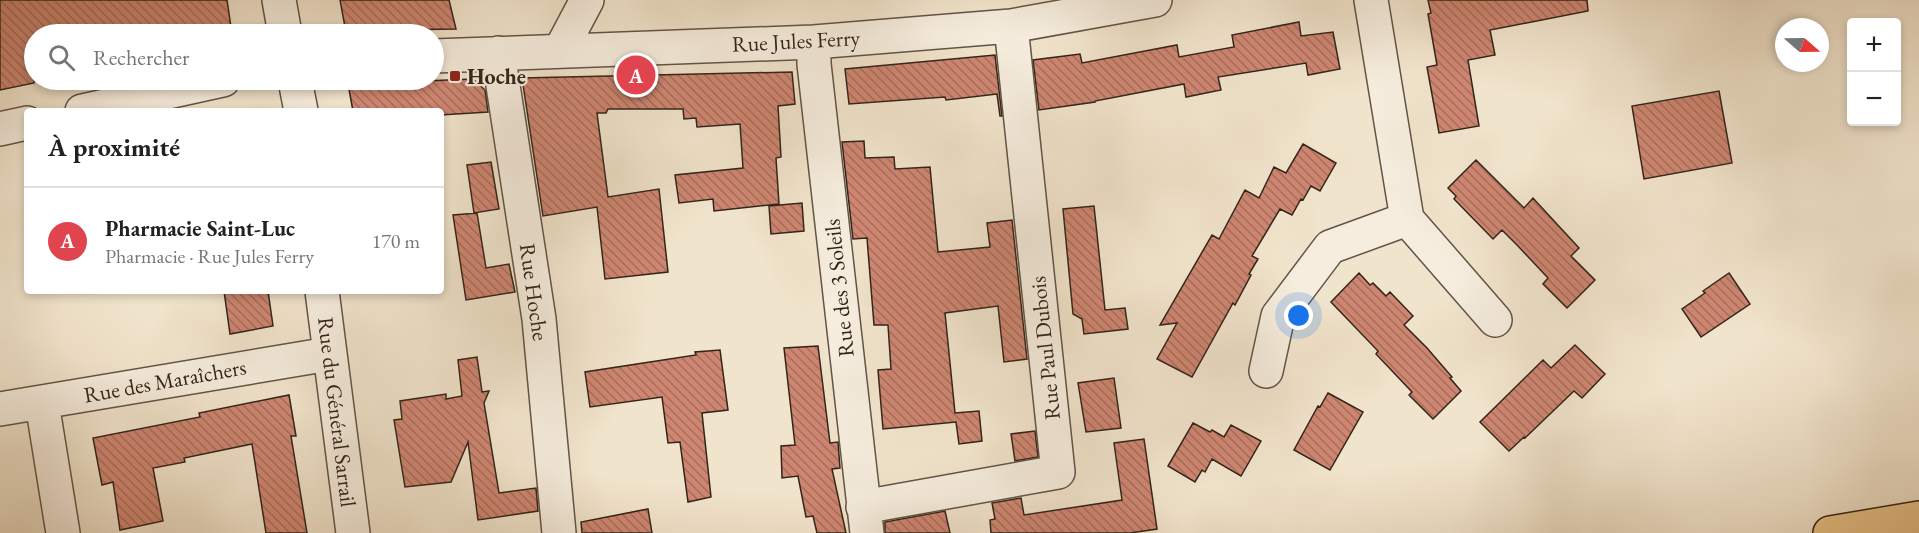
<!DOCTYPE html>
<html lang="fr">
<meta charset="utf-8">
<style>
body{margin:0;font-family:"EB Garamond",serif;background:#f6f6f6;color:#202124}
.controls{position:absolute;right:18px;top:18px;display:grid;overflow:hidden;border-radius:6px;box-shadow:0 3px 9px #0003}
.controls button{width:54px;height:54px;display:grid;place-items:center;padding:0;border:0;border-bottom:2px solid #e0e0e0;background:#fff;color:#202124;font:30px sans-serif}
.compass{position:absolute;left:1775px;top:18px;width:54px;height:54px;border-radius:50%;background:#fff;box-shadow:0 3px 9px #0003;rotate:110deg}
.you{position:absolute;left:1299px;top:316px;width:21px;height:21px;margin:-15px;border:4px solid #fff;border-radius:50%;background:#1a73e8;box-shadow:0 0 0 9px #1a73e833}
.badge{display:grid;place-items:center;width:39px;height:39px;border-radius:50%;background:#0f766e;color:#fff;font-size:20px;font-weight:700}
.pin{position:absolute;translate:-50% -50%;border:3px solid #fff;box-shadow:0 2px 6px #0006}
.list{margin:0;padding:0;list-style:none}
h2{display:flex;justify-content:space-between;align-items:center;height:78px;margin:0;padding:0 24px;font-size:26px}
h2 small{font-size:20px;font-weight:400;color:#757577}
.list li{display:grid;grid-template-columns:39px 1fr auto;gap:18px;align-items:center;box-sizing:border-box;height:108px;padding:0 24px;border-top:2px solid #e0e0e0}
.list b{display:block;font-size:22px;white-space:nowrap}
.list p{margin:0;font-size:20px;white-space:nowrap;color:#757577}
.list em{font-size:20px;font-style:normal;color:#757577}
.icon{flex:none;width:33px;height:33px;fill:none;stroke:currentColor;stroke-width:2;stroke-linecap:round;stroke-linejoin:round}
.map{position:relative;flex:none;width:1919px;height:533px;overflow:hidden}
.search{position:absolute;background:#fff;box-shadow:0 3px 9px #0003;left:24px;top:24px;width:420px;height:66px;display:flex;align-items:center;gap:15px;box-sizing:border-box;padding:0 21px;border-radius:33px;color:#757577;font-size:22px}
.panel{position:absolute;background:#fff;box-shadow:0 3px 9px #0003;left:24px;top:108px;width:420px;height:186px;border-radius:6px}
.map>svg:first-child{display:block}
.building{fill:url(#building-back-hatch);stroke:#32241a;stroke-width:1.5}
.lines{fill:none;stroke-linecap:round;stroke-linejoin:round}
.minor-casing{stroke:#625446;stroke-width:36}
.highway-casing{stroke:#32241a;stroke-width:36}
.minor{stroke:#f6edde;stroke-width:33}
.highway{stroke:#e8c286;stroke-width:33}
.poi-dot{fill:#8f2418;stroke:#f6edde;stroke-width:2}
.labels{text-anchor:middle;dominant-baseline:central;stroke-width:4.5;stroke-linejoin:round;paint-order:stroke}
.street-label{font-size:22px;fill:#32241a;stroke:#f6edde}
.poi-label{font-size:22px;font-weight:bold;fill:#32241a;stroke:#f6edde;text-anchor:start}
</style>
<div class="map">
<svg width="1919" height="533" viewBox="0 0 1919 533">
<defs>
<pattern id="building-back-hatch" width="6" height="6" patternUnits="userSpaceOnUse" patternTransform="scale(1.5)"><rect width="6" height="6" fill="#ce8671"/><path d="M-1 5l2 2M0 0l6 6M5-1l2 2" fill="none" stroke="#a86d5c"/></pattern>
</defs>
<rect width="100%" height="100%" fill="#f1e4cc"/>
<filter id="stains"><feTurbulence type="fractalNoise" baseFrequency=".00333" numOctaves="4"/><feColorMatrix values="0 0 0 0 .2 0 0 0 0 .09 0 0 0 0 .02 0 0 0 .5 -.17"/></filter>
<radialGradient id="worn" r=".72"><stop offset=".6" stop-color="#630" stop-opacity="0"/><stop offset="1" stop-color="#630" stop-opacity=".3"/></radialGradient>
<path class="building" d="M0 0H227L232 34H34V83L0 90Z
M340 0H449L456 29 396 30 395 26 345 27Z
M1428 0H1587L1588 11 1490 30 1495 55 1468 60 1479 126 1439 133 1427 67 1437 65 1428 14 1431 13Z
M1299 22 1301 36 1333 32 1340 69 1308 75 1306 63 1218 77 1221 90 1186 97 1184 84 1095 101V102L1039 110 1033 60 1080 54 1082 63 1177 45 1179 57 1234 47 1232 35Z
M995 55 1002 116H1000L997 94 946 100 945 97 849 104 845 69Z
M792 72 795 104 778 106 781 157 776 158 779 204 714 211 713 199 679 203 675 175 743 168 740 124 697 127 696 118 684 119 683 109H608L606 113H597L608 197 659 189 668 272 605 279 597 207 543 216 522 78Z
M473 79 485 90 488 112 441 115V111H353L348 84Z
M1719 91 1732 163 1644 179 1632 106Z
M864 141 865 158 894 157 895 169 930 167 938 252 990 247 987 223 1012 220 1027 359 1004 362 998 306 945 313 955 413 979 411 982 441 959 444 956 422 883 429 878 370 891 369 888 325H874L867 238 853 239 842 142Z
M1303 144 1336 163 1320 191 1311 186 1303 200 1301 199 1292 215 1280 209 1252 256 1258 259 1249 274 1251 275 1235 305 1233 303 1192 377 1157 359 1177 323 1160 325 1212 235 1219 239 1245 190 1259 198 1274 167 1286 173Z
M1476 160 1524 208 1533 198 1579 248 1571 256 1595 280 1567 308 1543 284 1548 278 1518 246 1502 230 1493 239 1454 199 1456 196 1448 188Z
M491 162 499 209 474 213 467 165Z
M802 203 804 231 771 234 769 206Z
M1094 206 1105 310 1125 308 1128 329 1084 334 1082 319 1073 314 1063 209Z
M477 213 486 268 509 264 515 292 466 300 453 215Z
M1359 273 1370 285 1373 283 1386 296 1390 292 1413 316 1404 325 1427 348 1452 377 1450 378 1461 391 1433 419 1409 395 1412 392 1376 354 1378 351 1331 302Z
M1729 273 1750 304 1701 337 1682 309 1705 293 1703 291Z
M224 291H268L273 326 230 334Z
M1575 345 1605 374 1582 398 1574 391 1525 438 1524 437 1509 451 1480 422 1543 360 1551 368Z
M818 346 830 443 838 442 840 468 832 469 846 533H817L813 516 806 517 798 476 782 478 781 446 795 445 784 348Z
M720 350 728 410 702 413 711 497 688 502 680 442 668 443 662 397 590 407 585 372 696 355 695 352Z
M477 357 482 392 489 391 484 403 499 493 536 488 538 511 478 520 468 442 451 482 405 487 394 420 402 419 400 401 446 394V399L462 396 458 360Z
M1114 378 1121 428 1086 432 1078 383Z
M1328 393 1363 412 1330 470 1294 450 1318 406 1320 407Z
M289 395 296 436H291L307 533H266L252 444 184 458 185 462 153 468 163 521 120 530 113 482 102 485 93 438 200 417 199 413Z
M1193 423 1210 432 1212 430 1224 437 1231 425 1261 441 1241 476 1212 459 1205 472 1202 470 1195 482 1168 466Z
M1035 431 1038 457 1015 461 1011 434Z
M1144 439 1157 529 1130 533H991L990 520 995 519 992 503 1021 498 1024 515 1122 500 1114 443Z
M648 509 652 533H582L581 522Z
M945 511 950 533H885V522Z"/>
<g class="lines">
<g class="minor-casing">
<path id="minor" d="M279 0 285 34
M1371 0 1407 219 1495 320
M814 42V64L867 533
M560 51 587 0
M498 53 539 319 559 533
M434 56 814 42 1011 26 1155 0
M295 80 301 111
M82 111 223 80
M0 129 27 123
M322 291 353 533
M1266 371 1278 316 1330 247 1407 219
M42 403 63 533
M0 409 329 354
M863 507 1058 472 1011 26"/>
</g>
<g class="highway-casing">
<path id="highway" d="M1830 533 1919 518"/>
</g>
<use href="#minor" class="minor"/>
<use href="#highway" class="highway"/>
</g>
<rect class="poi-dot" x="449" y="70" width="12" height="12" rx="3"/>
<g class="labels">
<g class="street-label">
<text transform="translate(796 41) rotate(-3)">Rue Jules Ferry</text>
<text transform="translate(839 288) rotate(-96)">Rue des 3 Soleils</text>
<text transform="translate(534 292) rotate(82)">Rue Hoche</text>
<text transform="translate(1045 348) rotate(-96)">Rue Paul Dubois</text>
<text transform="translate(165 381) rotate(-10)">Rue des Maraîchers</text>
<text transform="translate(337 412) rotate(83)">Rue du Général Sarrail</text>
</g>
<g class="poi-label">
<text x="467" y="76">Hoche</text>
</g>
</g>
<rect width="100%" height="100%" filter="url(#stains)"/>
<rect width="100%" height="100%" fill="url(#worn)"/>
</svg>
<div class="controls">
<button>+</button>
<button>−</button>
</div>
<svg class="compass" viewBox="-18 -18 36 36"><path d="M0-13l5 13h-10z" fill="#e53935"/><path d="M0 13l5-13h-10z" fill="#757577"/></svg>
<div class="you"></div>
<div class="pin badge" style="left:636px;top:75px;background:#e0444e">A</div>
<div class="search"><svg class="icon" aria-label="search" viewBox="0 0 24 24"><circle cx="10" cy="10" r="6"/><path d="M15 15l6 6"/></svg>Rechercher</div>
<section class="panel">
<h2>À proximité<small></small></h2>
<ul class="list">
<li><span class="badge" style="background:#e0444e">A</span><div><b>Pharmacie Saint-Luc</b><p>Pharmacie · Rue Jules Ferry</p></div><em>170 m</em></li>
</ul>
</section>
</div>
